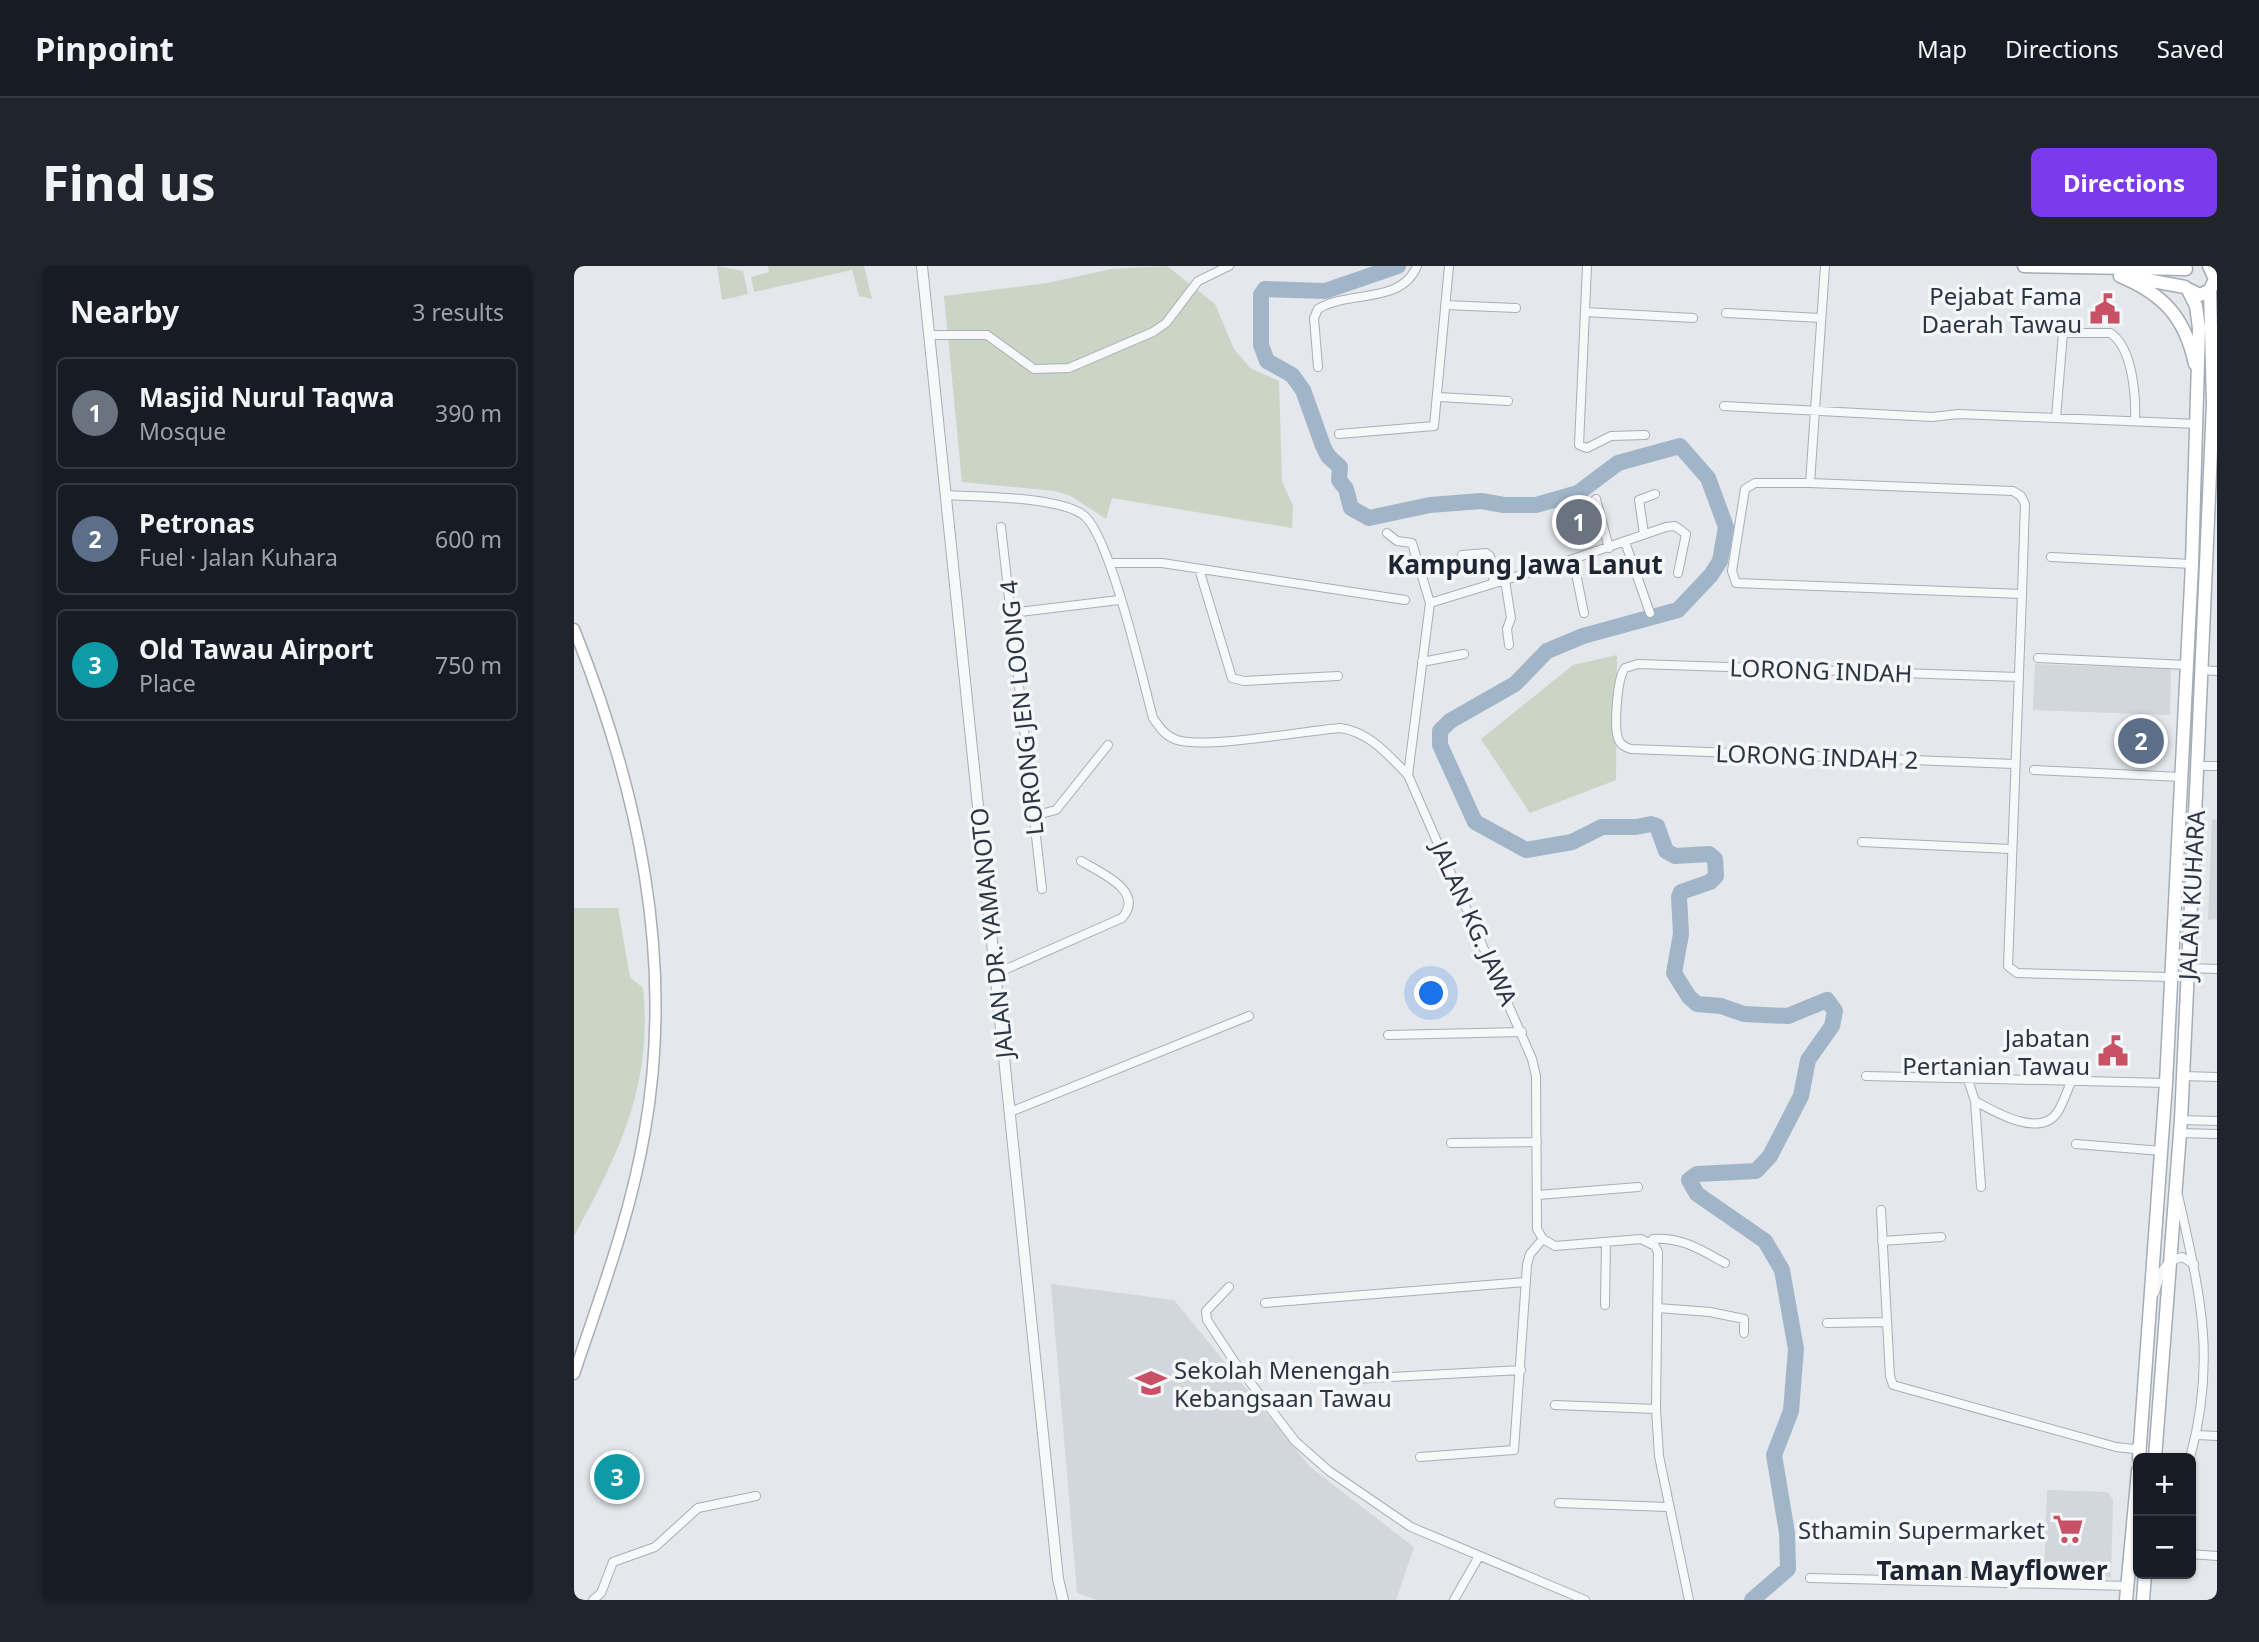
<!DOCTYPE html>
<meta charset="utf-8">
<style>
body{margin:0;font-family:"Noto Sans",sans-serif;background:#20242c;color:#f1f3f6}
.controls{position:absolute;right:21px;bottom:21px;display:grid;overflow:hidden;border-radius:10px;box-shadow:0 2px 5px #0004}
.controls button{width:63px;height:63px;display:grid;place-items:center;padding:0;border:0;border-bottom:2px solid #363941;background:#171b24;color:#f1f3f6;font:35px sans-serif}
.you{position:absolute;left:858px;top:728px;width:24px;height:24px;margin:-18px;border:5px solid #fff;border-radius:50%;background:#1a73e8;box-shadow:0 0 0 10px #1a73e833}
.badge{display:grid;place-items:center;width:46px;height:46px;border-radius:50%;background:#7c3aed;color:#fff;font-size:23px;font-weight:700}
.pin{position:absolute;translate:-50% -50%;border:4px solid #fff;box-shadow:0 2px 7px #0006}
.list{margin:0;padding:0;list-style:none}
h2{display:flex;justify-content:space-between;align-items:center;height:91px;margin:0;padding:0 28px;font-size:30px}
h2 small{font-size:23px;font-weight:400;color:#9ea1a6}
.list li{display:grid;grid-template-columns:46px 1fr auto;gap:21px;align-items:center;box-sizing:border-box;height:112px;margin:0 14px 14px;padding:0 14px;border:2px solid #363941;border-radius:10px}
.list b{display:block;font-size:26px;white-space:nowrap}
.list p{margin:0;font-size:23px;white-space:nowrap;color:#9ea1a6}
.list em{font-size:23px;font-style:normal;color:#9ea1a6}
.map{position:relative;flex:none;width:1643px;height:1334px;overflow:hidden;border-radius:10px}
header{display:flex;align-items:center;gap:42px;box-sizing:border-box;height:98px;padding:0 35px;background:#171b24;border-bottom:2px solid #363941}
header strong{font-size:33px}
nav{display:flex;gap:38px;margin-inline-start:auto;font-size:24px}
.intro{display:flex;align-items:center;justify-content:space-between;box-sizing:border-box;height:168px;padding:0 42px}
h1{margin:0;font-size:49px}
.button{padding:18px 32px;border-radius:10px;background:#7c3aed;color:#fff;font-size:24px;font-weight:700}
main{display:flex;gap:42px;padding:0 42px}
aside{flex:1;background:#171b24;border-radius:10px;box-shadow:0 2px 5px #0004}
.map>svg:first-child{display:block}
.built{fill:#d2d6dd}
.green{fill:#cad5c6}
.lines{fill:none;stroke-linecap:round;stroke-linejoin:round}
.river{stroke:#a1b5c9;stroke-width:16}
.minor-casing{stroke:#a9aeb5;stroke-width:10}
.tertiary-casing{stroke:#a9aeb5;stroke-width:12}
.secondary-casing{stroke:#a9aeb5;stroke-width:13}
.primary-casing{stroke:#a4acb6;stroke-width:15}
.minor{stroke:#f7f8fa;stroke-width:8}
.tertiary{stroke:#f7f8fa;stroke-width:10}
.secondary{stroke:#fff;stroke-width:10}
.primary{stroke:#fff;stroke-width:12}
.labels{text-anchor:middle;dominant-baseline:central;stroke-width:7;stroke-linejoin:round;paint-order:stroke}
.poi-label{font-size:24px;fill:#2c3543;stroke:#f4f6f8;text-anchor:end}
.street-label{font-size:24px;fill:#2c3543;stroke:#f4f6f8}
.neighbourhood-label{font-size:26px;font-weight:bold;fill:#1e2634;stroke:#f4f6f8}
</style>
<header>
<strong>Pinpoint</strong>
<nav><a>Map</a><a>Directions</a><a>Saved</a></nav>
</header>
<div class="intro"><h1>Find us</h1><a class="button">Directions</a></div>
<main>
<aside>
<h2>Nearby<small>3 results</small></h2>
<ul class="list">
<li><span class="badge" style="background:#6b7280">1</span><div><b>Masjid Nurul Taqwa</b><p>Mosque</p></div><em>390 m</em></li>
<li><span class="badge" style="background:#5c6f8a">2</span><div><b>Petronas</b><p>Fuel · Jalan Kuhara</p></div><em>600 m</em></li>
<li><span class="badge" style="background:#0f9aa8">3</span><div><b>Old Tawau Airport</b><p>Place</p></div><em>750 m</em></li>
</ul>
</aside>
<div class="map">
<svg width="1643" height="1334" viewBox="0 0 1643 1334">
<rect width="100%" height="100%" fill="#e4e7eb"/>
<path class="built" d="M1461 398 1597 403 1596 449 1459 444Z
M1638 553 1643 554V653L1634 654Z
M477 1018 600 1034 736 1201 840 1281 822 1334H523L503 1327Z
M1473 1224 1533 1226 1539 1234 1537 1311 1470 1309Z"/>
<path class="green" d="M143 0 169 5 174 28 148 34Z
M194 0H290L298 33 285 30 278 4 180 26 177 11 195 6Z
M593 0 641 38 660 83 676 102 705 115 708 215 719 240 718 262 538 232 532 253 497 230 481 225 388 216 370 30 473 17 537 3Z
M1043 389 1042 514 956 547 907 473 999 399Z
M0 642H44L56 711 69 722C79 818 45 888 0 970Z"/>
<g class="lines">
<path class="river" d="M824 0 751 25 691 23 687 29V79L693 95 718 109 729 124 749 180 754 190 766 201 765 214 772 223 777 242 795 252 856 239 907 235 930 239H962L1004 227 1044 197 1106 180 1134 212 1152 261 1146 295 1137 309 1104 344 1009 370 973 385 941 418 876 455 866 465V479L901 556 952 584 998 576 1028 561H1062L1077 558 1083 560 1092 585 1101 590 1135 588 1141 593 1142 610 1136 616 1107 626 1105 631 1107 668 1100 707 1115 731 1123 738 1147 740 1170 748 1214 750 1253 734 1261 745 1258 760 1234 794 1227 830 1196 890 1182 905 1123 908 1115 914 1123 928 1191 975 1208 1004 1222 1083 1217 1145 1200 1189 1213 1267 1214 1303 1178 1334"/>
<g class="minor-casing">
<path id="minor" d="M1013 0 1005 179 1013 182 1037 170 1071 169
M871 39 942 42
M1011 46 1119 52
M1152 47 1247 52
M355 69H413L460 103 495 102 579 66 592 57 624 15 655 0
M744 101 740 52 744 43C774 24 827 39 843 0
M865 131 934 135
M1150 140 1358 151 1385 148 1623 158
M1482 152 1489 67H1536C1559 81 1562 131 1561 155
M765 168 860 160 875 0
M1236 217 1439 225 1447 230 1451 238 1448 328 1162 317 1158 305 1171 223 1181 217Z
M1236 217 1251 0
M372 229C405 231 481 230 508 248 535 264 569 415 579 452 586 462 591 470 603 474 634 483 729 465 766 462 796 466 814 489 834 509L958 793 962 810 963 963 969 973 981 980 1067 973 1081 980 1084 986 1082 1143 1085 1190 1115 1334
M1022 233 1035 282
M427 261 468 623
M813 267 823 275 838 277 856 337 834 509
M1070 268 1065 234 1081 228
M1051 276 1076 347
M888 289 912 287 916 290 920 317
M1477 291 1618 298
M999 293 1010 347
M537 297H588L831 334
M625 303 658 412 670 415 764 410
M931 314 937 352 933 363 935 379
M1448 328 1434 700 1443 707 1596 711
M856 337 999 293 1092 261 1101 260 1112 268 1104 307
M437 347 545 334
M1464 392 1613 399
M848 396 890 388
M1628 404 1643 405
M1440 498 1057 483C1051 481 1046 479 1044 472 1040 460 1043 412 1051 402L1064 398 1444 411
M1624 500H1643
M1460 504 1607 511
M459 550 482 544 534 479
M1288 576 1436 583
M1614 702 1643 703
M421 708 548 652C572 625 525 606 507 595
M814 769 948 766
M1292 810 1592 817
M1609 810 1643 811
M1394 814 1401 835C1421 846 1465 872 1483 847 1489 838 1493 825 1497 816
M1401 835 1407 921
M436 846 675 750
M1607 854 1643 855
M1606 867 1643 868
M877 877 963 876
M1502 878 1588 885
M964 929 1064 921
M1604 929C1626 1028 1643 1092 1616 1192
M1307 944 1316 1110 1319 1119 1542 1181 1560 1183 1567 1177
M1308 975 1367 971
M1076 977 1079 973C1108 971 1127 984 1151 997
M655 1021 632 1045 633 1054 660 1095 721 1175 755 1205 837 1261 1011 1334
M1581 1026C1586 1009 1588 996 1608 991L1620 998
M691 1037 951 1016
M1031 1039 1032 976
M1084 1042 1136 1046 1170 1053V1067
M1253 1057 1312 1056
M780 1113 947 1104
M981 1139 1082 1143
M1624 1169 1643 1170
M846 1191 940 1184 953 999 956 988 969 973
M985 1237 1094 1241
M1617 1288 1643 1290
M1236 1312 1554 1320
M19 1334 27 1327 39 1296 81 1281 124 1242 182 1230
M880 1334 904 1292"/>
</g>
<g class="tertiary-casing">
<path id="tertiary" d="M348 0 484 1313 489 1334"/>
</g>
<g class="secondary-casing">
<path id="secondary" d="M0 363C64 523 101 692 71 864 57 948 27 1028 0 1108"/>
</g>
<g class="primary-casing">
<path id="primary" d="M1450 0 1612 3
M1546 10C1589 28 1611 51 1621 98
M1562 12 1611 21
M1612 22 1626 29 1636 24 1641 13 1635 0
M1565 1192 1592 817 1618 298 1625 62 1622 40 1615 26
M1581 1192 1607 854 1620 573 1639 138 1636 24
M1552 1334 1564 1205
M1569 1334 1571 1308"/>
</g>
<use href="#minor" class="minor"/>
<use href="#tertiary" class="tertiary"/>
<use href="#secondary" class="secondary"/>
<use href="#primary" class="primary"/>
</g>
<defs>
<g id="civic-bare" transform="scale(2.415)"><path d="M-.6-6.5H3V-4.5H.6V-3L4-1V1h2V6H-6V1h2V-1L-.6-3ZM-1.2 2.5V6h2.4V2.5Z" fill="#c85165" stroke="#f4f6f8" stroke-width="2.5" paint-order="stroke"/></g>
<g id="school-bare" transform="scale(2.415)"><path d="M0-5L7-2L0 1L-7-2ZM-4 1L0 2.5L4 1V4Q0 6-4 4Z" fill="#c85165" stroke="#f4f6f8" stroke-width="2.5" paint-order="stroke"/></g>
<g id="supermarket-bare" transform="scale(2.415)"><path d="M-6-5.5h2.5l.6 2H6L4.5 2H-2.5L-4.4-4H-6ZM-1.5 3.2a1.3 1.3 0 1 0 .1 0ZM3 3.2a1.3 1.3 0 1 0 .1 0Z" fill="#c85165" stroke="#f4f6f8" stroke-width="2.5" paint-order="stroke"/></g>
</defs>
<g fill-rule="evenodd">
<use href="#civic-bare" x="1531" y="43"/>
<use href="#civic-bare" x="1539" y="785"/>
<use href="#school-bare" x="577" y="1117"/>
<use href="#supermarket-bare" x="1494" y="1263"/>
</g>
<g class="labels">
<g class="poi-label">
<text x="1508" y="29">Pejabat Fama<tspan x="1508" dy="28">Daerah Tawau</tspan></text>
<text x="1516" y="771">Jabatan<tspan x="1516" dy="28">Pertanian Tawau</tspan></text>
<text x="600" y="1103" text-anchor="start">Sekolah Menengah<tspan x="600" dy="28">Kebangsaan Tawau</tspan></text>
<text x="1471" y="1263">Sthamin Supermarket</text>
</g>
<g class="street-label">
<text transform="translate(1247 404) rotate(2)">LORONG INDAH</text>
<text transform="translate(447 442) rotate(-96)">LORONG JEN LOONG 4</text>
<text transform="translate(1243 490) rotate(2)">LORONG INDAH 2</text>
<text transform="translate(1617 629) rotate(-87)">JALAN KUHARA</text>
<text transform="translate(901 657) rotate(66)">JALAN KG. JAWA</text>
<text transform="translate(417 667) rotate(-96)">JALAN DR. YAMANOTO</text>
</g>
<g class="neighbourhood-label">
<text x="951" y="298">Kampung Jawa Lanut</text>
<text x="1418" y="1304">Taman Mayflower</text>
</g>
</g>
</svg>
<div class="controls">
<button>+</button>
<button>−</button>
</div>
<div class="you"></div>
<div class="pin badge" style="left:1005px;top:256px;background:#6b7280">1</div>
<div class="pin badge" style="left:1567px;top:475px;background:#5c6f8a">2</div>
<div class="pin badge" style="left:43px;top:1211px;background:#0f9aa8">3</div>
</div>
</main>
